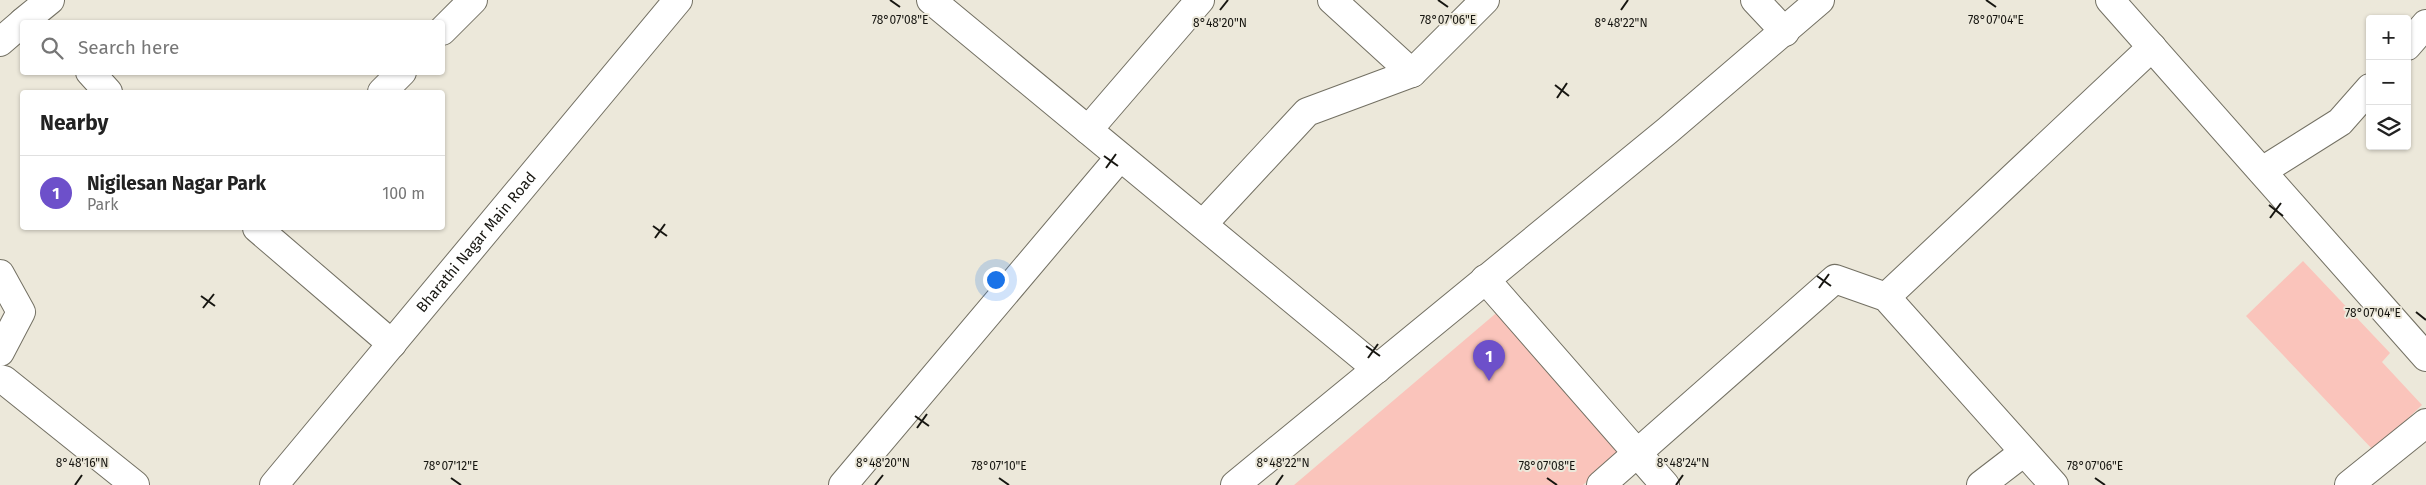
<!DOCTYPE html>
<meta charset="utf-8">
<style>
body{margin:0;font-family:"Fira Sans",sans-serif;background:#f2f2f2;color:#222}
.controls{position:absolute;right:15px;top:15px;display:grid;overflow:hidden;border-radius:5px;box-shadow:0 1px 4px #0004}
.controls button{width:45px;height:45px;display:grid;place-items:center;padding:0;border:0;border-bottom:1px solid #e0e0e0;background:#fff;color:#222;font:25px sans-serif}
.you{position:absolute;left:995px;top:279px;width:18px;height:18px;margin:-12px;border:4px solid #fff;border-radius:50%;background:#1a73e8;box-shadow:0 0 0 8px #1a73e833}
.badge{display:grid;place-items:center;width:32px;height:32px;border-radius:50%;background:#6d50ca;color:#fff;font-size:16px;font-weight:700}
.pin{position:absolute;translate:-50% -41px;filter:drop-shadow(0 1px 2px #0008)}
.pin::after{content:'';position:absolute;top:26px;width:18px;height:15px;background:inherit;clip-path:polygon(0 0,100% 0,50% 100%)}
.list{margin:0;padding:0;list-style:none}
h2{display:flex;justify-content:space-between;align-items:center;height:65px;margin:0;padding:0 20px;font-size:21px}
h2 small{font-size:16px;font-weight:400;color:#767676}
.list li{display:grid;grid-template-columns:32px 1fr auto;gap:15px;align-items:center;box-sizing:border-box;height:75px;padding:0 20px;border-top:1px solid #e0e0e0}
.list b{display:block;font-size:19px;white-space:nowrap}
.list p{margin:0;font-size:16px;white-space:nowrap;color:#767676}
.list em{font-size:16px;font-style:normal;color:#767676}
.icon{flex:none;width:28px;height:28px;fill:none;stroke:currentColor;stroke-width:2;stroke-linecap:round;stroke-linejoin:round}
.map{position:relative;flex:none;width:2426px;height:485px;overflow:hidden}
.search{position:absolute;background:#fff;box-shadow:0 1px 4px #0004;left:20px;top:20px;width:425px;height:55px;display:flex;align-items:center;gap:12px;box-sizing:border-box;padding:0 18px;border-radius:5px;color:#767676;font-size:19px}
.panel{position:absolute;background:#fff;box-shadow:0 1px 4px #0004;left:20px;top:90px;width:425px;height:140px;border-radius:5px}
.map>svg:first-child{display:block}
.green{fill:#fac4bb}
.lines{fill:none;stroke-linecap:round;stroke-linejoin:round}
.minor-casing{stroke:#737063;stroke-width:30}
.minor{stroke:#fff;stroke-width:28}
.ticks{fill:none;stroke:#171611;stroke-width:2}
.labels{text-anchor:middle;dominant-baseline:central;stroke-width:4;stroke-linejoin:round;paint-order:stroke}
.street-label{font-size:15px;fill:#171611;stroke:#ece8da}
.ticks-label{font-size:12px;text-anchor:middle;fill:#171611;stroke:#ece8da;stroke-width:4;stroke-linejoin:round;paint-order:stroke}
</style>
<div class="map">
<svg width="2426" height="485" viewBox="0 0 2426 485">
<rect width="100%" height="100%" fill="#ece8da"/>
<path class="green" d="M2303 261 2390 353 2382 362 2422 405 2374 451 2246 316Z
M1501 309 1622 452 1583 485H1294Z"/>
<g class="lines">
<g class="minor-casing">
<g id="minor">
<path d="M931 0 1377 369"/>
<path d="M1332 0 1412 73"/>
<path d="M1755 0 1785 32"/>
<path d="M2110 0 2426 357"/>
<path d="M23 22 50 0"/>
<path d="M442 31 473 0"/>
<path d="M0 42 22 23"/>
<path d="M2407 46 2426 24"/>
<path d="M90 72 108 92"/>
<path d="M382 92 402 72"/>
<path d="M1088 130 1200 0"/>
<path d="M2262 171 2340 122 2370 88"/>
<path d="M1203 224 1307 112 1412 73 1485 0"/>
<path d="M257 228 392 344"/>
<path d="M0 274 21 312 0 352"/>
<path d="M1485 279 1665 485"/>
<path d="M1886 297 2152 47"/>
<path d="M0 379 4 380 135 485"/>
<path id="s1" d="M274 485 678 0"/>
<path d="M843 485 1120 157"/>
<path d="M1235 485 1667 131 1820 0"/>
<path d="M1601 485 1835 279 1886 297 2054 485"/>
<path d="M1981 485 2024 452"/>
<path d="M2349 485 2426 423"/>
</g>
</g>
<use href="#minor" class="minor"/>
</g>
<path class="ticks" d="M890 0 900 7M1438 0 1448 7M1986 0 1996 7M1220 10 1228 0M1621 10 1628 0M1555 85 1569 96M1557 98 1567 83M1104 156 1118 166M1106 168 1116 154M2269 205 2283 216M2270 218 2281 203M653 226 667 236M655 238 665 224M1817 276 1831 286M1819 288 1829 274M201 296 215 306M203 308 214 294M2416 312 2426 320M1366 346 1380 356M1368 358 1378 344M915 416 929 426M917 428 927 414M451 478 461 485M999 478 1009 485M1547 478 1557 485M2095 478 2105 485M75 485 82 475M875 485 883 475M1276 485 1283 475M1676 485 1683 475"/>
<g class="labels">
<g class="street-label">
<text stroke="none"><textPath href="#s1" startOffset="316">Bharathi Nagar Main Road</textPath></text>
</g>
</g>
<g class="ticks-label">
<text x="900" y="24">78°07'08"E</text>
<text x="1448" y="24">78°07'06"E</text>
<text x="1996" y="24">78°07'04"E</text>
<text x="1220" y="27">8°48'20"N</text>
<text x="1621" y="27">8°48'22"N</text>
<text x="2373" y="317">78°07'04"E</text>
<text x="82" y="467">8°48'16"N</text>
<text x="883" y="467">8°48'20"N</text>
<text x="1283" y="467">8°48'22"N</text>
<text x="1683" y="467">8°48'24"N</text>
<text x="451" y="470">78°07'12"E</text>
<text x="999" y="470">78°07'10"E</text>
<text x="1547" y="470">78°07'08"E</text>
<text x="2095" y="470">78°07'06"E</text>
</g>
</svg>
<div class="controls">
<button>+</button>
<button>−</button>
<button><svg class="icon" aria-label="layers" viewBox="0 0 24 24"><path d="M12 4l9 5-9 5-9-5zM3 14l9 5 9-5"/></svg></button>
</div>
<div class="you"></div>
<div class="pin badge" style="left:1489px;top:381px">1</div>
<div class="search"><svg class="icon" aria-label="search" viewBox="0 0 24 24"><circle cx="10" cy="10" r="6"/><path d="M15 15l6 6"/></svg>Search here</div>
<section class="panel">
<h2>Nearby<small></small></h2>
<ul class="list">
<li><span class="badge">1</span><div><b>Nigilesan Nagar Park</b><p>Park</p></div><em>100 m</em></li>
</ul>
</section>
</div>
